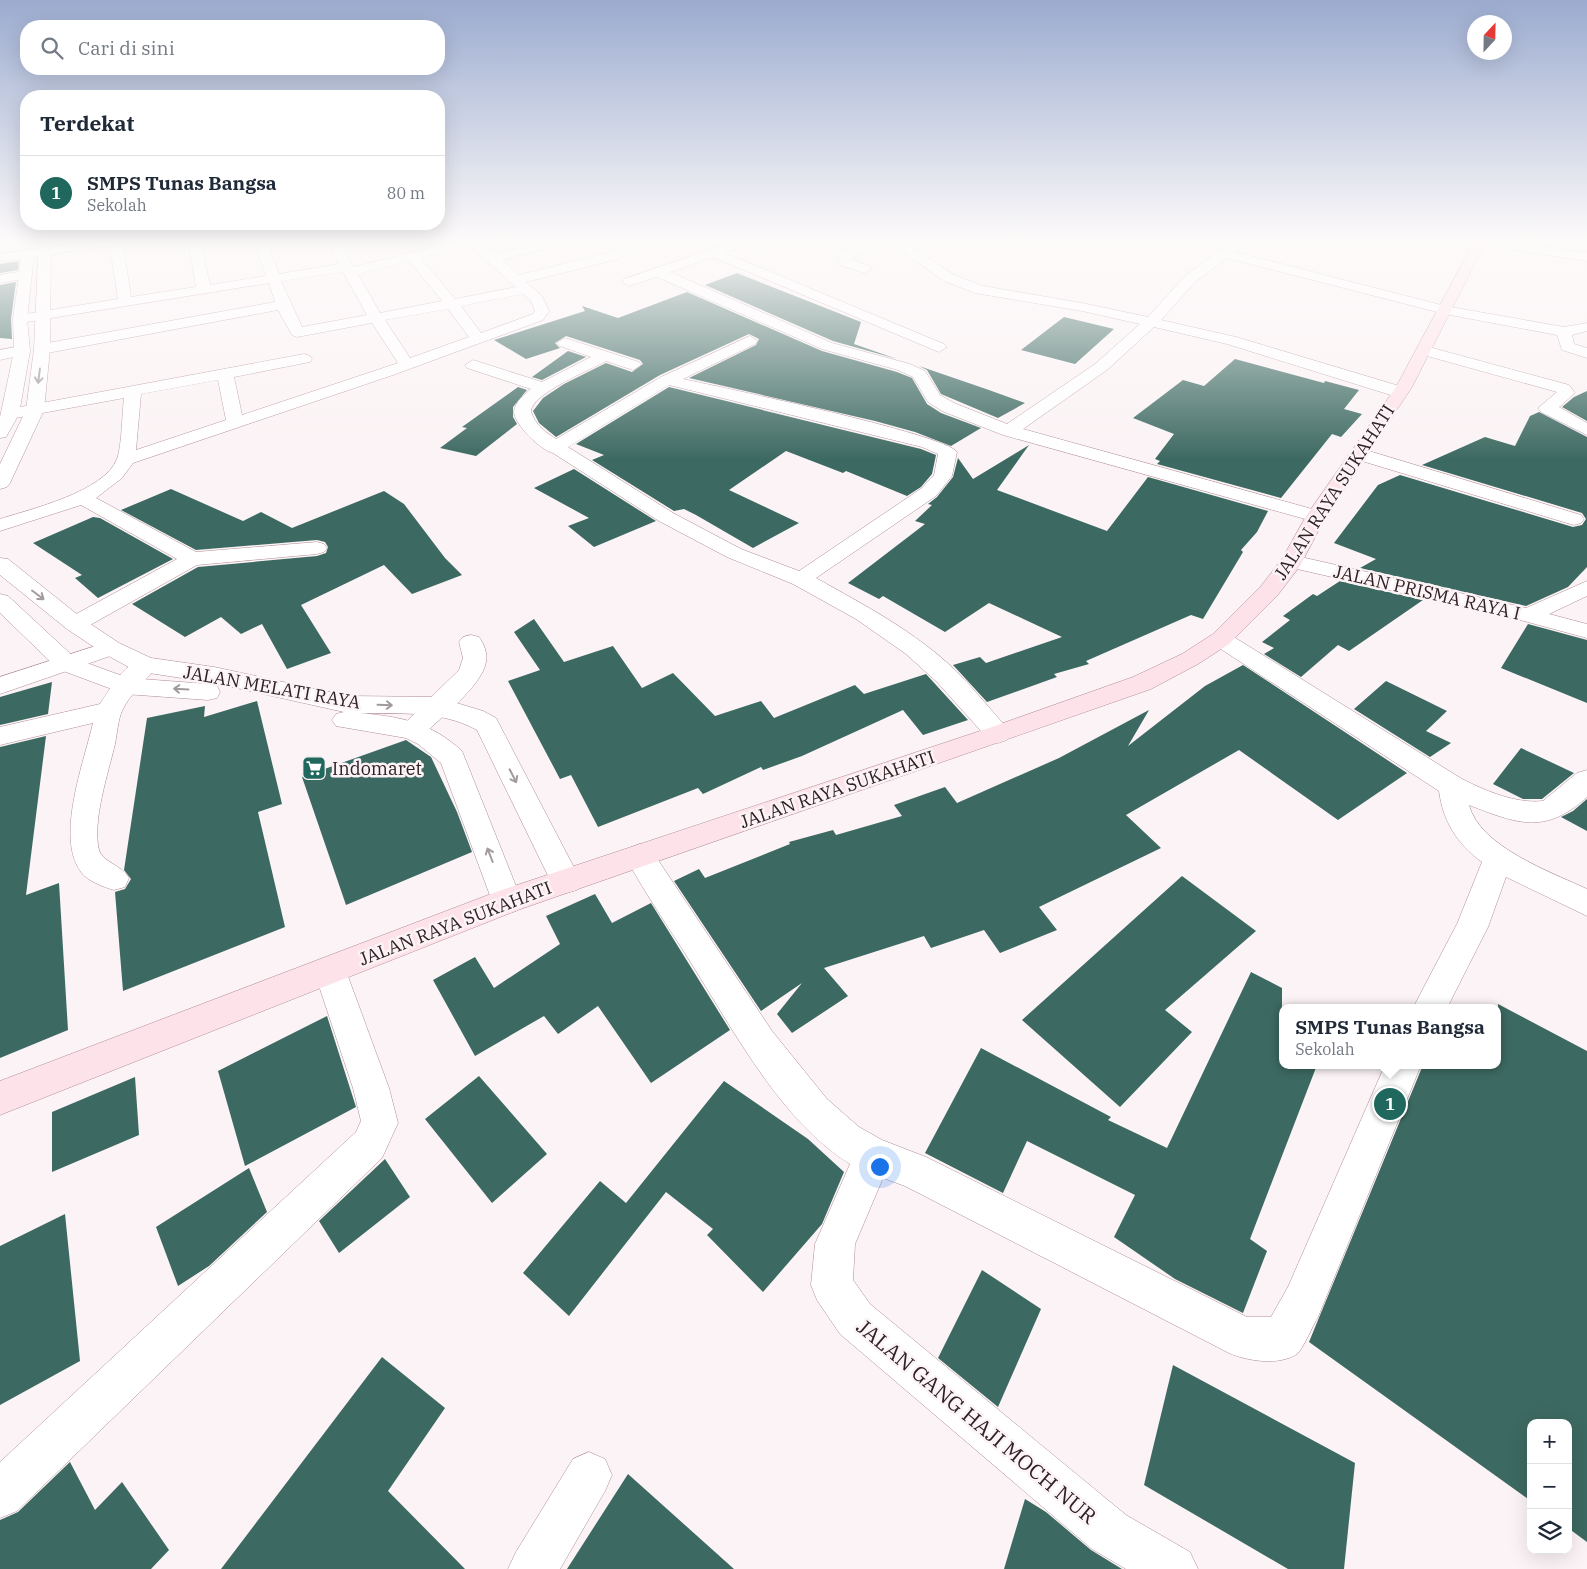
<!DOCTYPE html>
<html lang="id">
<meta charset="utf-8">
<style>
body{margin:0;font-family:"IBM Plex Serif",serif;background:#f2f2f3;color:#1f2937}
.controls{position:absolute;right:15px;bottom:15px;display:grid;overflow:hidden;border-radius:10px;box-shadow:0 5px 20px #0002}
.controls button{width:45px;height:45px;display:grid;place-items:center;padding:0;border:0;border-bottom:1px solid #e0e1e3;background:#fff;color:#1f2937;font:25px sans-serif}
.compass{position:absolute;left:1467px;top:15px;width:45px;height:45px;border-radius:50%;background:#fff;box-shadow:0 5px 20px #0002;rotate:22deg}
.you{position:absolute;left:879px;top:1166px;width:18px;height:18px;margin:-12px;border:4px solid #fff;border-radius:50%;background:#1a73e8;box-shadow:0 0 0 8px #1a73e833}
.badge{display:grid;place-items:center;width:32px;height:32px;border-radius:50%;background:#20685e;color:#fff;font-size:16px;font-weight:700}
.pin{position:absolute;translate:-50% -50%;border:2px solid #fff;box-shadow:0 1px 5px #0006}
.popup{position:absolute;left:1279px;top:1004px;width:222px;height:65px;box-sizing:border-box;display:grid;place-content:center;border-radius:10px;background:#fff;filter:drop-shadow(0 1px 4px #0005);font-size:16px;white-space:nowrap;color:#747a83}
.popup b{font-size:19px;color:#1f2937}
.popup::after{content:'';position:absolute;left:50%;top:100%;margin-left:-10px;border:10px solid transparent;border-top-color:#fff}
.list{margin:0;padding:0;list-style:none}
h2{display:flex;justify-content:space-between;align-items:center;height:65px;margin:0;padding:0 20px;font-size:21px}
h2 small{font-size:16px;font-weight:400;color:#747a83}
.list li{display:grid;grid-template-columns:32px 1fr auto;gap:15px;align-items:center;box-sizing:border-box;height:75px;padding:0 20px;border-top:1px solid #e0e1e3}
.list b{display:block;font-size:19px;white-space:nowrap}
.list p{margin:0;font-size:16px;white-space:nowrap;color:#747a83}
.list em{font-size:16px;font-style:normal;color:#747a83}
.icon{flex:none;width:28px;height:28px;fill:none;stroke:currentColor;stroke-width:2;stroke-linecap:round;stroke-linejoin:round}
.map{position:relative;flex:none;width:1587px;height:1569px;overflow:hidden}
.search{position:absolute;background:#fff;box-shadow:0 5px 20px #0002;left:20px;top:20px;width:425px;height:55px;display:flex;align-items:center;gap:12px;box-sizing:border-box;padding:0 18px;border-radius:20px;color:#747a83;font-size:19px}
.panel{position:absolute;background:#fff;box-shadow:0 5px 20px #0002;left:20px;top:90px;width:425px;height:140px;border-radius:20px}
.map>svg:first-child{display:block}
.building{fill:#3c6961}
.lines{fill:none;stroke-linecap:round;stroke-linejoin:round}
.minor-casing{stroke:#b08c96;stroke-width:1}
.tertiary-casing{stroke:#b08c96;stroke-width:1}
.secondary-casing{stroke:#b08c96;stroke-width:1}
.minor{fill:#fff;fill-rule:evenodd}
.tertiary{fill:#fff;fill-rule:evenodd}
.secondary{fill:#fee2ea;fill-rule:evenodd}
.oneway{stroke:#a19b9c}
.labels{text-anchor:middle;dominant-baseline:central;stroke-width:5;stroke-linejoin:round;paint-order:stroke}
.street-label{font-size:18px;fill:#2f2024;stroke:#fbf3f5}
.poi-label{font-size:18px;fill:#2f2024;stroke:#fbf3f5;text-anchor:start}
.near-street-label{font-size:21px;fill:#2f2024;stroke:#fbf3f5}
</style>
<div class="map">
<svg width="1587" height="1569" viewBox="0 0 1587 1569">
<rect width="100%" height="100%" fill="#fbf3f5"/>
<path class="building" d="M19 261 18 270 0 273V264Z
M737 273 861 322 854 344 897 359 833 341 705 285Z
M16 282 11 319 12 339 0 338V285Z
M687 292 822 351 897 372 912 378 927 404 941 413 981 428 951 446 915 432 875 421 689 378 756 345 759 339 749 334 660 375 556 437 539 423 533 411 543 398 564 384 606 363 632 372 643 364 640 360 566 336 555 343 560 348 526 359 494 340 585 311 582 306 618 318Z
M1064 317 1114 329 1075 364 1021 350Z
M568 351 586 357 542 380 532 377Z
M1235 359 1324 383 1325 381 1359 390 1344 409 1362 414 1341 437 1332 434 1281 498 1157 464 1160 461 1155 459 1174 434 1133 418 1183 380 1204 386Z
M919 366 989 390 1025 403 998 418 941 394 927 370Z
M518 387 527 390 513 407V417L517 424 476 456 440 448 467 428 462 427Z
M669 387 921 449 936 455 932 474 921 487 907 496 846 471 843 473 786 451 729 490 799 523 753 548 696 515 684 509 674 511 592 460 604 455 576 444Z
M1587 391V421L1562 407 1574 397Z
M1539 412 1587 437V567L1568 587 1526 606 1360 568 1376 559 1334 543 1378 485 1400 475 1573 527 1582 525 1586 519 1582 513 1422 465 1485 437 1515 446 1530 416Z
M1029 445 997 490 1107 531 1148 477 1268 511 1257 532 1241 550 1243 552 1203 619 1191 615 1086 661 1089 664 1054 674 1057 677 987 702 953 665 980 657 986 663 1062 637 989 603 945 632 883 596 879 599 848 583 925 524 915 521 932 505 928 504 937 497 953 477 958 458 973 479Z
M574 469 656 521 594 547 568 526 589 518 534 488Z
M171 489 243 521 261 512 292 528 384 491 404 504 445 558 462 575 412 594 384 565 301 605 331 653 287 669 262 624 241 634 221 617 185 637 132 604 198 567 317 556 326 553 328 547 325 542 317 540 196 550 121 510Z
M93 517 100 518 173 559 98 598 75 578 82 575 33 543Z
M1340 581 1423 600 1349 651 1338 645 1301 677 1264 654 1274 648 1262 642 1290 620 1283 616 1313 594 1317 596Z
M534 619 564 662 613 646 642 688 673 673 715 716 761 701 774 718 855 685 864 694 926 674 968 720 923 735 903 710 802 756 763 770 761 767 703 794 698 788 598 827 571 775 560 779 508 681 540 670 514 632Z
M1528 624 1587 640V703L1501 668Z
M1243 665 1407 773 1338 820 1239 750 1126 815 1161 848 1039 907 1057 930 1000 953 984 930 931 948 924 936 824 968 848 996 792 1033 777 1014 802 983 761 1011 674 881 699 869 705 878 790 844 789 842 833 830 836 835 902 816 894 805 945 787 957 803 1059 758 1149 710 1128 746 1205 686Z
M1386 681 1447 711 1426 731 1451 743 1430 757 1354 709Z
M52 682 48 714 0 725V697Z
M257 701 282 804 258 812 285 927 123 991 115 892 125 889 131 879 124 870 147 718 205 706 204 717Z
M46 736 26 895 59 883 68 1030 0 1058V747Z
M406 740 431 757 457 812 472 852 346 905 302 777Z
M1521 748 1574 773 1542 799H1523L1493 784Z
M1587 799V831L1561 817 1573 811Z
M1182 876 1256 931 1165 1010 1192 1032 1120 1107 1022 1020Z
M595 894 612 923 651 903 730 1030 651 1083 598 1006 558 1034 544 1016 475 1056 433 980 475 957 494 988 560 944 546 916Z
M1251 972 1282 988V1065H1317L1250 1239 1267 1251 1243 1313 1175 1279 1114 1237 1135 1195 1027 1141 1003 1193 925 1153 981 1048 1111 1117 1108 1120 1167 1148Z
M1498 1004 1587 1051V1542L1568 1528V1423H1531V1501L1309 1342 1423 1065H1498Z
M327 1016 356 1107 245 1166 218 1071Z
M479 1076 547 1154 492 1203 425 1119Z
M135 1077 139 1135 52 1172V1112Z
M724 1081 808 1139 844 1172 822 1224 763 1292 707 1235 713 1229 666 1192 569 1316 523 1273 600 1181 626 1203Z
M385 1159 410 1197 339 1253 319 1221Z
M249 1168 267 1212 209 1266 178 1286 156 1227Z
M65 1214 80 1361 0 1405V1246Z
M982 1270 1041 1309 998 1407 938 1358Z
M382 1357 445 1408 388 1491 465 1569H221Z
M1173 1365 1355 1463 1344 1569H1288L1144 1485Z
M70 1462 95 1510 122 1482 169 1550 151 1569H0V1520L18 1512Z
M628 1474 734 1569H567Z
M1025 1499 1046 1512 1091 1550 1122 1569H1004Z"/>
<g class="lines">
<g class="minor-casing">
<path id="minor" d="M99 240H132L123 244 131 297 196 287 188 240H200L210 285 266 276 254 240H266L279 274 339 264 326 240H338L354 267 462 240H483L482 242 495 254 549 240H569L567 243 502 260 519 275 608 253 616 248 603 240H619L631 248 618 259 526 282 542 296 549 311 543 320 393 375 133 463 122 478 96 498 196 552 317 542 324 544 327 548 324 552 317 554 197 565 83 629 75 631 67 629 63 624 67 619 177 559 81 505 0 531V519C31 509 104 492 117 459 122 446 122 413 124 398L10 419 4 418 1 414 4 410 304 354 310 356 312 359 310 362 234 377 242 415 398 363 372 323 297 337 292 335 278 310 42 354 37 352 34 349 37 346 42 344 275 302 269 283 20 323 15 322 13 319 15 316 20 315 118 299 110 246 0 262V254ZM470 245 511 283 516 287 455 299 421 258ZM409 261 442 301 380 313 358 274ZM343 272 367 315 302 327 281 281ZM523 294 531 301 535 311 533 314 481 333 461 306ZM448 309 469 337 410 358 385 320ZM218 380 226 420 136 450 141 394Z
M739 240H757L725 253 944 344 947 347 939 352 934 350 713 257 670 272 832 343 910 364 925 371 940 395 954 403 1007 424 1095 364 1140 324 1082 311 975 293 944 281 889 242 851 258 852 260 870 266 872 269 865 273 840 265 838 262 840 253 872 240H902L954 275 983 286 1082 303 1148 317 1186 275 1235 240H1242L1245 243 1235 252 1445 306 1564 327 1587 323V331L1572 335 1574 344 1587 348V358L1562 350 1557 335 1445 314 1227 258 1196 281 1161 320 1236 337 1406 388 1408 392 1406 396H1394L1227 344 1154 327 1107 370 1023 429 1323 512 1326 516 1323 520 1316 522 1003 435 942 411 928 402 913 377 898 370 822 349 657 277 629 286 622 282 624 279Z
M1268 240 1302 242 1304 245 1298 249 1270 243Z
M1474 240H1499L1587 253V261L1480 245 1476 244Z
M25 271 30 272 32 275 30 278 0 283V275Z
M750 336 758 341 755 344 683 379C720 387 945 434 957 452L952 476 936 496 816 578C864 605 916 632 956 671 974 689 990 709 1007 728L1011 734 1007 740 998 743 989 740 937 682 906 654 856 619 793 584 727 557 659 521 553 453C541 450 514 425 514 411 515 402 525 394 531 389L467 368 465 365 473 360 542 382 591 357 560 346 557 343 565 338 639 362 641 365 633 370 606 361C590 370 533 393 531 411 535 425 545 432 556 439L661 377ZM669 385 922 447 938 454 934 475 922 488 799 571 741 549 673 513 568 447Z
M22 346 30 351 27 354 0 360V350Z
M1425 346 1569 385 1575 393 1559 407 1587 423V435L1541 412 1538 408 1557 392 1420 354 1417 351 1420 348Z
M1359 448 1581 515 1584 519 1581 523 1574 525 1567 523 1352 458 1350 454 1352 450Z
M1292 555 1526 608 1587 581V596L1549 614 1587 624V638L1524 621 1284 566 1281 561 1284 556Z
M1221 632 1229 634 1462 779C1486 791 1516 804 1543 801L1577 773 1587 770V797C1545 835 1518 824 1469 805 1480 847 1551 872 1587 889V916L1506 877 1488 927 1447 1008H1413L1457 924 1482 862C1457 844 1443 821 1439 791L1213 644 1209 639 1213 634Z
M471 635 479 637C484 644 488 654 486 662 482 686 440 718 423 735L414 738 405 735 401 729 405 723 459 670 463 658 459 642 463 637Z
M111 641 119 643 123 648 119 653 0 694V677Z
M145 657 154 659 157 665C147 681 130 693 122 711 118 720 117 734 115 744 108 774 92 821 99 850 102 862 122 865 129 878L125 887 114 890C104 887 87 881 81 872 55 838 84 762 93 723L0 745V727L100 704C111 687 125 663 145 657Z
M640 844 650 848 772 1031 827 1099 859 1127 882 1140 926 1157 1247 1317H1271L1288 1287 1385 1065H1421L1318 1317C1313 1325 1303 1349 1297 1354 1279 1366 1247 1361 1229 1353L905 1186 883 1178 855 1244 853 1280 870 1304 1126 1515 1190 1552 1198 1569H1126L1092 1549 840 1334 817 1300 811 1285 815 1244 850 1164C782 1122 735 1033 693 966 671 930 645 894 625 856L630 848Z
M330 957 342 961 346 971 389 1088 398 1123 382 1158 17 1511 0 1518V1462L356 1132 361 1121 353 1088 314 971 318 961Z
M589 1452 605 1459 612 1475 605 1491 560 1569H508L516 1552 573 1459Z"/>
</g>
<g class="tertiary-casing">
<path id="tertiary" d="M39 240H51L50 349 44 410 10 483 7 487 0 489V464L26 410 34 349Z
M28 250 34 254 27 319 30 351 19 414 6 437 0 438V417L14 351 13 319 22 254Z
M0 558 8 559 83 619 119 643 151 658 214 667 348 696 437 697 483 711 496 718 581 881 577 890 566 893 555 890 477 730C441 710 400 714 359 713 402 717 430 722 462 751L522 901 518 910 507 914 496 910 492 901 441 763 418 744 406 738 336 726 332 720 336 714 344 712 214 683 136 671 103 653 67 629 0 575Z
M0 594 8 596 76 659 128 678 208 684 217 686 220 692 217 698 208 700 125 694 58 669 0 613Z"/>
</g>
<g class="secondary-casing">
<path id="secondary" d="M1475 240H1487L1412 387 1326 516 1300 566 1277 596 1229 644 1198 664 1151 689 518 910 0 1115V1081L496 892 989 728 1133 677 1182 654 1213 634 1261 586 1282 559 1306 516 1396 387Z"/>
</g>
<use href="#minor" class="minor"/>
<use href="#tertiary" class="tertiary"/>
<use href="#secondary" class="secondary"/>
</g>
<defs><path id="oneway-shaft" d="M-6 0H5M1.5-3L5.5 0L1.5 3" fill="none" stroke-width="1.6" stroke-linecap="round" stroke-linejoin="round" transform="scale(1.25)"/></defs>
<g class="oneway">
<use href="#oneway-shaft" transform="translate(39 376) rotate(97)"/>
<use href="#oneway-shaft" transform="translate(38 595) rotate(37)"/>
<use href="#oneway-shaft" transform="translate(181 689) rotate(-177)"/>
<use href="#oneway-shaft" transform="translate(385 705) rotate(2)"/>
<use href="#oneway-shaft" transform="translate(513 776) rotate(63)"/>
<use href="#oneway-shaft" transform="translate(490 855) rotate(-111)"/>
</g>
<linearGradient id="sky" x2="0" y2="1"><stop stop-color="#9babcf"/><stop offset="0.52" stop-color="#fdfafa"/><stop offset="1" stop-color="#fdfafa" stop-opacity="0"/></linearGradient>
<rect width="1587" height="460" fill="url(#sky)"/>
<defs>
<g id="supermarket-square" transform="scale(1.25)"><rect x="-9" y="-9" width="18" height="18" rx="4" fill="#20685e" stroke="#fbf3f5"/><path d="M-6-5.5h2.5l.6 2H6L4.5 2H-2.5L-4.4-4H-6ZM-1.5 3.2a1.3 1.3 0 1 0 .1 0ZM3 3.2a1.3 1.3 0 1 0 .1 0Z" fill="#fff"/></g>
</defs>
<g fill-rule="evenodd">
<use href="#supermarket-square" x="314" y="768"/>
</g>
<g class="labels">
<g class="street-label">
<text transform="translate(1334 492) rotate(-57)">JALAN RAYA SUKAHATI</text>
<text transform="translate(1427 592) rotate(13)">JALAN PRISMA RAYA I</text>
<text transform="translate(272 687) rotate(10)">JALAN MELATI RAYA</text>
<text transform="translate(837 789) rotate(-19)">JALAN RAYA SUKAHATI</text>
<text transform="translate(455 923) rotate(-21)">JALAN RAYA SUKAHATI</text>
</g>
<g class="poi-label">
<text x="332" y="768">Indomaret</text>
</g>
<g class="near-street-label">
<text transform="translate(977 1421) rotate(40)">JALAN GANG HAJI MOCH NUR</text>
</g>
</g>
</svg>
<div class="controls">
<button>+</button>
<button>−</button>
<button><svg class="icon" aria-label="layers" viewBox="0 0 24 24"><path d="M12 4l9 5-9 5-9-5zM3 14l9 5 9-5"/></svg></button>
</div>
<svg class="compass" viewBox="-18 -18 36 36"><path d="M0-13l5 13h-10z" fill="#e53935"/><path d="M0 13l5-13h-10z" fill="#747a83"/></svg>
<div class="you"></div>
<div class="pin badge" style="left:1390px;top:1104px">1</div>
<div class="popup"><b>SMPS Tunas Bangsa</b>Sekolah</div>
<div class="search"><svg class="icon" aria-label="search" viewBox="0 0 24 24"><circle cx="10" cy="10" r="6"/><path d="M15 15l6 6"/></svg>Cari di sini</div>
<section class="panel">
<h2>Terdekat<small></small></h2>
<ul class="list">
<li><span class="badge">1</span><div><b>SMPS Tunas Bangsa</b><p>Sekolah</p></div><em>80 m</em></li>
</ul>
</section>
</div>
